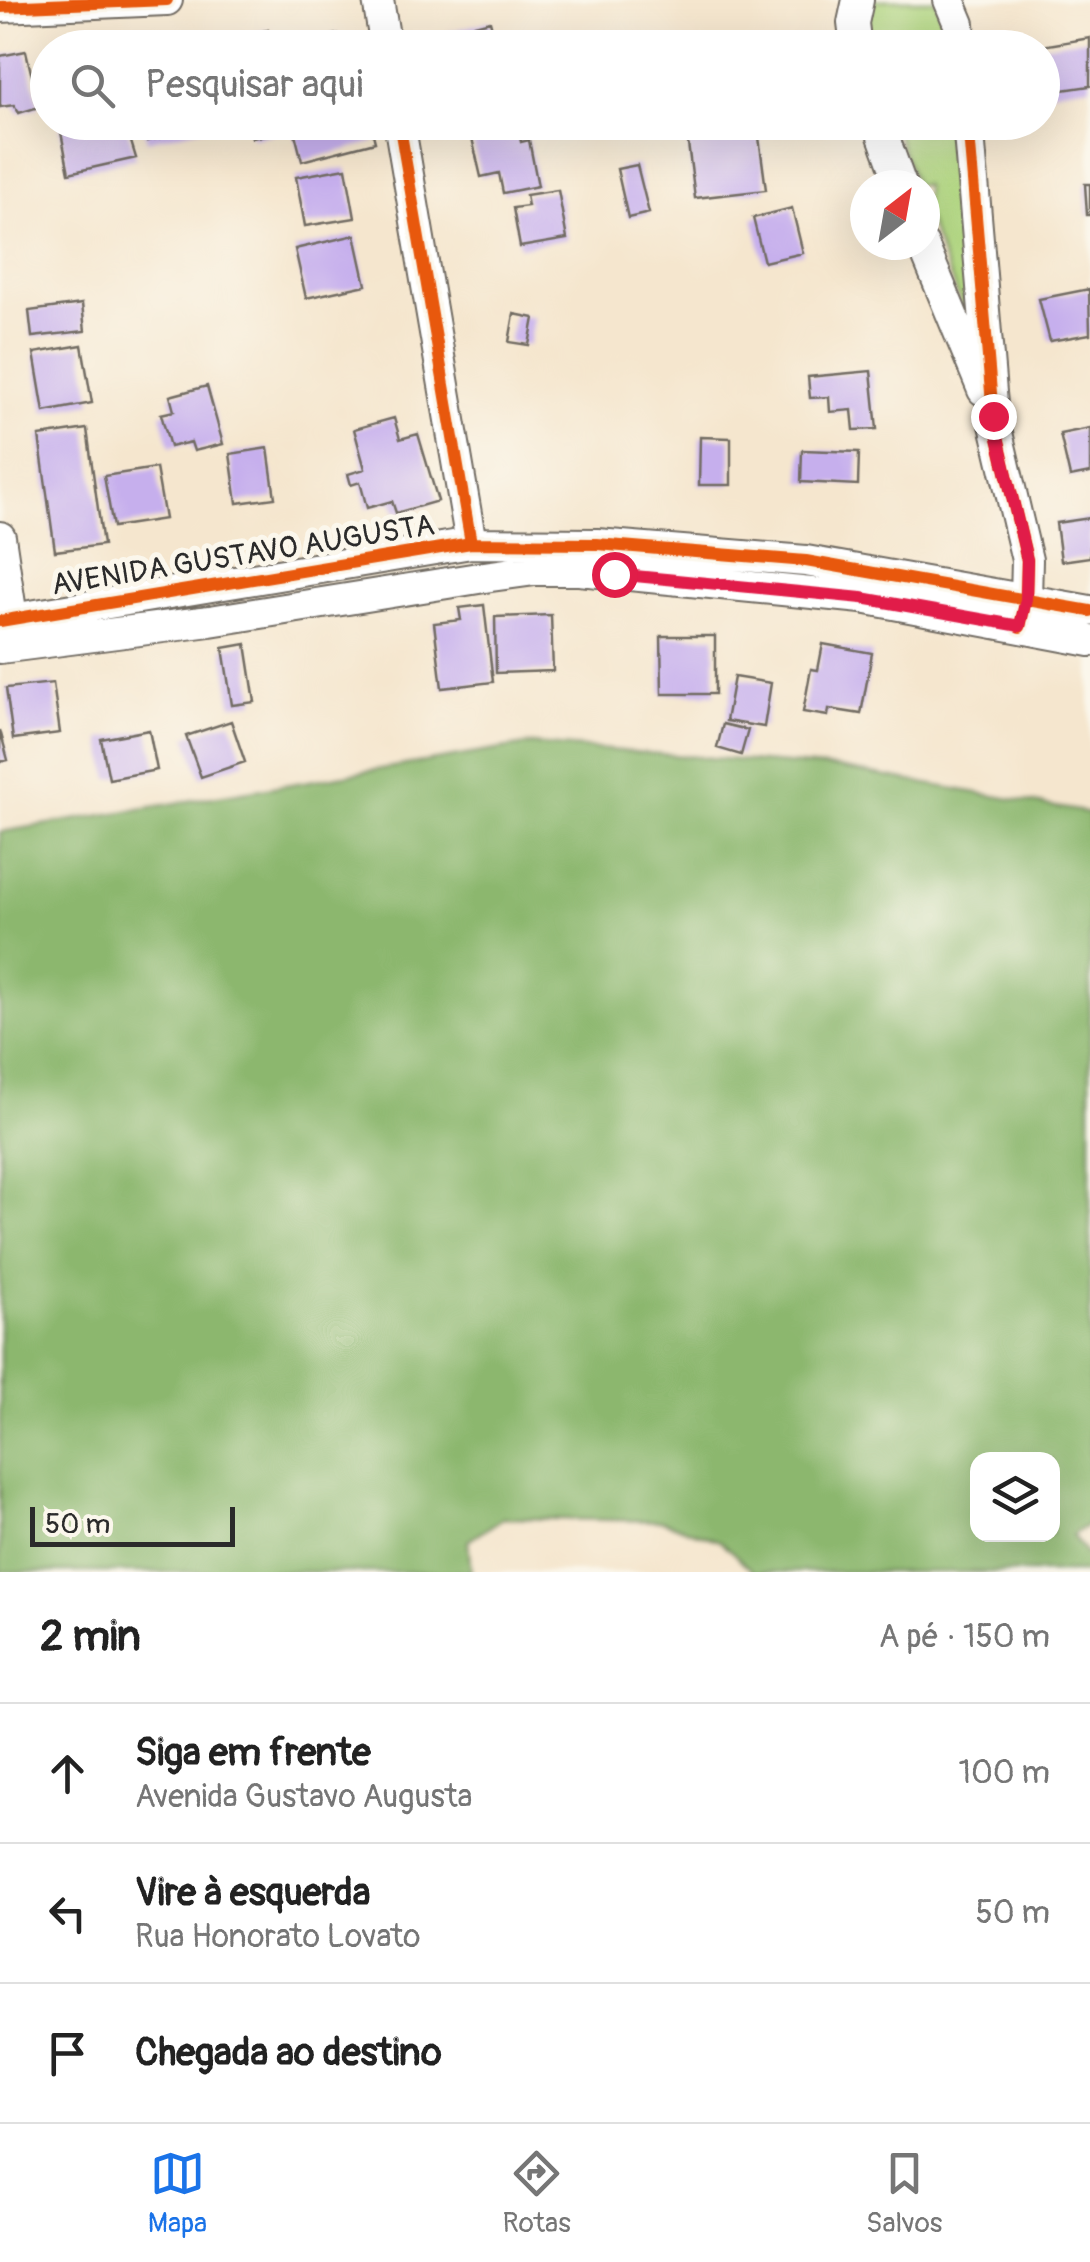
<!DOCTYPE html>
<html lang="pt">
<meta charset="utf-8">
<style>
body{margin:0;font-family:Pangolin,sans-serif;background:#f6f6f6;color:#222}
.controls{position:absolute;right:30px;bottom:30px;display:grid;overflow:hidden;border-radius:20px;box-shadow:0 10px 40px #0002}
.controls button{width:90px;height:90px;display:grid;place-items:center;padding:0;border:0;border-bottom:2px solid #e0e0e0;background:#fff;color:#222;font:50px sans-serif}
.compass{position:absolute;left:850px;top:170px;width:90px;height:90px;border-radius:50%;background:#fff;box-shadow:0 10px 40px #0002;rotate:31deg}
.scale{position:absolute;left:30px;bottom:25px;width:205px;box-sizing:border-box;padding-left:10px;border:5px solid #2b2b2b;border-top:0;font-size:28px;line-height:35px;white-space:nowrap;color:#2b2b2b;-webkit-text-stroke:8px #fbf7ec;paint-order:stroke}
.stop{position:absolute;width:30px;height:30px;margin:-22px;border:8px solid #e11d48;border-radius:50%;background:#fff}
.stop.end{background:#e11d48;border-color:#fff;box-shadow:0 2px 10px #0008}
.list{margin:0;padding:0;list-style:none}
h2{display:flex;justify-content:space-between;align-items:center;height:130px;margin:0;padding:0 40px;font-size:42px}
h2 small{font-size:32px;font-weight:400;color:#767676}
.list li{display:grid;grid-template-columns:65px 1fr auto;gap:30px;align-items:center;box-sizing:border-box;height:140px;padding:0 40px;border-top:2px solid #e0e0e0}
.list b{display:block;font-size:38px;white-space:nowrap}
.list p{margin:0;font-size:32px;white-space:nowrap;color:#767676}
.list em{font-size:32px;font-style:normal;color:#767676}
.icon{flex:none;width:55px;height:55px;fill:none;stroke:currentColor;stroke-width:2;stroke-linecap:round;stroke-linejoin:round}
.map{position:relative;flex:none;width:1090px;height:1572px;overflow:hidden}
.search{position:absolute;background:#fff;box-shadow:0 10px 40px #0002;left:30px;right:30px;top:30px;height:110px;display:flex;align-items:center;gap:25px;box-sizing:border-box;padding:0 35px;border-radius:55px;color:#767676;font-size:38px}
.sheet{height:550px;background:#fff}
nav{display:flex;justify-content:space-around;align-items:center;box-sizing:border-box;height:140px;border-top:2px solid #e0e0e0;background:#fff;font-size:28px;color:#767676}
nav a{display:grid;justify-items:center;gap:5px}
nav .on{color:#1a73e8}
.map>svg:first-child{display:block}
.green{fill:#b0d680;stroke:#6e8056;stroke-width:2.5}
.forest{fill:#8cb76e;stroke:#5c714c;stroke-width:2.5;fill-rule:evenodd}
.building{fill:#c6afed}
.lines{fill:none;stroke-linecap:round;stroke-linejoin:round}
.minor-casing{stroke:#726c64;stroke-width:34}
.minor{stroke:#fff;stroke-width:30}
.cycleway-casing{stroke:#fbf7ec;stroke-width:19}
.cycleway{stroke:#e8590c;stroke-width:12}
.route{stroke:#e11d48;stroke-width:12}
.labels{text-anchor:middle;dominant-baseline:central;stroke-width:10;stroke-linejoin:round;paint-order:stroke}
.street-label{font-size:30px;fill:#2b2b2b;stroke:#fbf7ec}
</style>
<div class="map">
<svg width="1090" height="1572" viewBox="0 0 1090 1572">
<rect width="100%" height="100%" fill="#fbf7ec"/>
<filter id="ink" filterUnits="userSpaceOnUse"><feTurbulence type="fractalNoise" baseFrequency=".01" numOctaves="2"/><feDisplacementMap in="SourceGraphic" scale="20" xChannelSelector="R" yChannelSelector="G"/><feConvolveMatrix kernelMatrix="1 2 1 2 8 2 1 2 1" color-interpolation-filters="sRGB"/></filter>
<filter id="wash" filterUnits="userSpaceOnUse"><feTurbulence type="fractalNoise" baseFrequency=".0048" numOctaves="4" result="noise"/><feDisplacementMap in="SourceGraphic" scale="40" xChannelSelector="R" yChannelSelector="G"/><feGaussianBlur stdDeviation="2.25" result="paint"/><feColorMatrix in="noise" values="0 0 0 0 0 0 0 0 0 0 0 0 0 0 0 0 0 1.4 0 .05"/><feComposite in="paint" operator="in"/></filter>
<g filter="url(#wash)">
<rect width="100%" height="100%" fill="#f5e6ce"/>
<path class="green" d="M871 0H936L945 25 948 47H867L865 18Z
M893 123H955L978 345 925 215V185H915Z"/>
<path class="forest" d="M532 744 838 768 1090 813V1523L1072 1535 1090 1560V1572H754L720 1541 663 1521 503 1518 468 1541 471 1572H0V832ZM978 1460H1052V1534H978Z"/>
<g id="blocks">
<path class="building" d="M490 21 497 48H452L448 32Z
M268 30 271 48H221L220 40Z
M338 34 341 48H292L291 44Z
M1090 38V86L1042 93V46Z
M26 51 39 107 19 113 14 105 0 107V56Z
M85 122H125L136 158 69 173 60 127Z
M142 122H206L207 127 147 141Z
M249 122H276L278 133 252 138Z
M292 122H370L375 142 302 161Z
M455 122H482L483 124 457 131Z
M734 122H757L766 190 695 198 686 128Z
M518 129 521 142 529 140 538 186 503 193 499 173 481 177 472 138Z
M637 165 649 213 628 218 617 169Z
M346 168 355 218 305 226 296 177Z
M1085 184H1090V215H1087Z
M558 190 567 239 520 247 513 208 528 206 526 195Z
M792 208 803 253 764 262 753 218Z
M355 235 366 285 306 298 295 249Z
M1089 289 1090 334 1050 341 1039 299Z
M82 304 85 331 32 337 29 311Z
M514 314 534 318 529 345 509 342Z
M82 345 92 403 44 412 34 353Z
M871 371 877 429 854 430 852 410 830 412 829 397 810 398 808 377Z
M207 386 223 444 194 451 191 442 170 447 161 414 174 411 170 396Z
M394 418 400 439 418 434 438 501 396 513 392 501 367 508 360 482 351 485 348 474 365 469 354 429Z
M1090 428V473L1070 477 1060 434Z
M87 429 103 545 55 551 39 436Z
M700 437 731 438V485H699Z
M268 448 275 498 237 503 230 454Z
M802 450 859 452 858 485 801 482Z
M156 468 165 519 113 527 104 476Z
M1090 518V557L1061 561 1056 523Z
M484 605 493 682 442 688 434 623 461 620 459 608Z
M551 615 553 671 496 673 495 617Z
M661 636H715V694H662Z
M246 644 255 702 232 705 223 648Z
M823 644 872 653 861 714 829 709 828 716 803 712 811 669 818 670Z
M734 677 771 683 764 727 726 721Z
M53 683 60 733 13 739 6 688Z
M231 721 245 762 201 777 186 736Z
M723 724 748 730 741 755 717 748Z
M0 730 8 760 0 762Z
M149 730 157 770 109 779 101 739Z"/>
</g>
</g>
<g filter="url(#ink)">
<use href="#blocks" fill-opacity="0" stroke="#726c64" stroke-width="2.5"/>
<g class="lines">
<g class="minor-casing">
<path id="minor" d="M378 0 386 48
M949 0 959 24 961 48
M0 7 167 0
M856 48 853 23 858 0
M399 122 471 543
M878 122 901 185
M968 122 993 416 1027 560 1026 599 1021 619
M923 245 983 390
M0 537 15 638
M0 621 471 543 597 544 806 561 1090 611
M0 648 210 621 491 576 535 570H579L862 598 1090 641"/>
</g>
<use href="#minor" class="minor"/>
<g class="cycleway-casing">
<path id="cycleway" d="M0 7 167 0
M399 122 471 543
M968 122 993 416 1027 560 1026 599 1020 627
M0 621 471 543 597 544 806 561 1090 611"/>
</g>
<use href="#cycleway" class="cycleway"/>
</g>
</g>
<g class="lines" filter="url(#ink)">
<path class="route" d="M614 574 862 598 1020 626 1026 599 1027 560 993 416"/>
</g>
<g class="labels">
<g class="street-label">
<text transform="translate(243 555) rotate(-9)">AVENIDA GUSTAVO AUGUSTA</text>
</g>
</g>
</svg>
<div class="controls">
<button><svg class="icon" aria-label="layers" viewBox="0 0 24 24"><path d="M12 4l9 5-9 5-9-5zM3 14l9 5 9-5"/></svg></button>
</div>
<svg class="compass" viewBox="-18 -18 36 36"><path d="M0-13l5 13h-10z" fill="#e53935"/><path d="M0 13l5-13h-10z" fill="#767676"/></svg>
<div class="scale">50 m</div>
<div class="stop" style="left:614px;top:574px"></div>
<div class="stop end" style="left:993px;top:416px"></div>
<div class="search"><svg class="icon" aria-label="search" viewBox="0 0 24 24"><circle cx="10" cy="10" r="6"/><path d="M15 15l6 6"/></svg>Pesquisar aqui</div>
</div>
<section class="sheet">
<h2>2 min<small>A pé · 150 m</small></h2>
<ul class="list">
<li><svg class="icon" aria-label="ahead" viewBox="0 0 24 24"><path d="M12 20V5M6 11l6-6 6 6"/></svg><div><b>Siga em frente</b><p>Avenida Gustavo Augusta</p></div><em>100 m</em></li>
<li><svg class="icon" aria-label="left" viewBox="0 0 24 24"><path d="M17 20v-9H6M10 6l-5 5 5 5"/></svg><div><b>Vire à esquerda</b><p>Rua Honorato Lovato</p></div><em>50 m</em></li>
<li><svg class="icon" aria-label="arrive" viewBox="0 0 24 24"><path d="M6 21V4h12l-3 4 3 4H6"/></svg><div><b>Chegada ao destino</b></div></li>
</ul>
</section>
<nav>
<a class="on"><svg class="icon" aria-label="map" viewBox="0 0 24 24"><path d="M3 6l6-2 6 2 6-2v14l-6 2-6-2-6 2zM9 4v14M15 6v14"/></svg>Mapa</a>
<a><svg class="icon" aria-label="directions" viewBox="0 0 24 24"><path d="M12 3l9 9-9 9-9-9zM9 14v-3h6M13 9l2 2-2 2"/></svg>Rotas</a>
<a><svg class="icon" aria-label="saved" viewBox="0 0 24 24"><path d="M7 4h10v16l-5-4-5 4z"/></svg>Salvos</a>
</nav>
